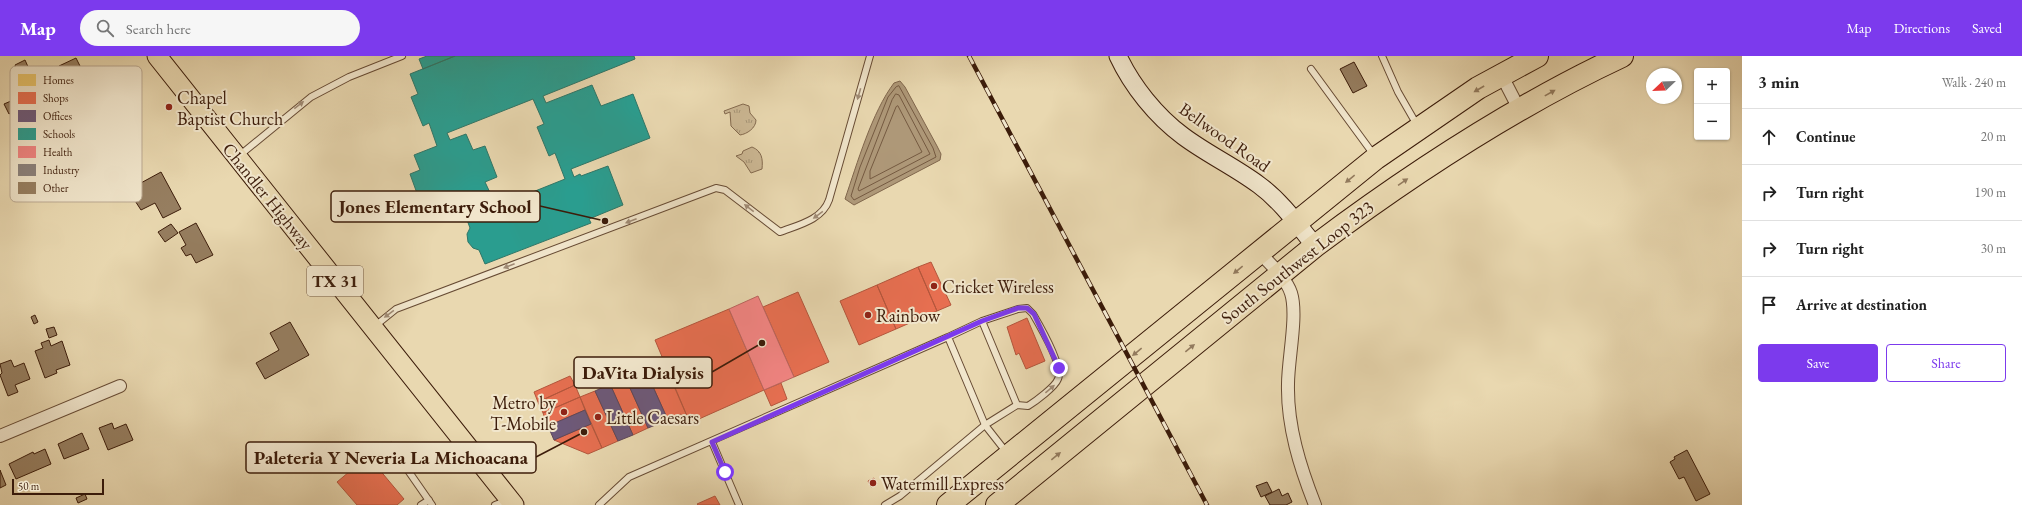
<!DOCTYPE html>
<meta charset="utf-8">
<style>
body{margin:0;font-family:"EB Garamond",serif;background:#f6f6f6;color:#222}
.controls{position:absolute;right:12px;top:12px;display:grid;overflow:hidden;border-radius:4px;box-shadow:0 1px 3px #0004}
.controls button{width:36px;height:36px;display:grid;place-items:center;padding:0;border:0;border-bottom:1px solid #e0e0e0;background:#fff;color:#222;font:20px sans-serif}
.compass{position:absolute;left:1646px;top:12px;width:36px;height:36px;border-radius:50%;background:#fff;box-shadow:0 1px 3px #0004;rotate:247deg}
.scale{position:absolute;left:12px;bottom:10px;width:92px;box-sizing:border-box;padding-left:4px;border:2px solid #3c1c0a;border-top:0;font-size:11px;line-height:14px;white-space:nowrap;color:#3c1c0a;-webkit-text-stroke:3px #f1e6cc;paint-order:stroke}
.stop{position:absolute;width:12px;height:12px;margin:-9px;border:3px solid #7c3aed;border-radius:50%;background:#fff}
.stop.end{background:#7c3aed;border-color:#fff;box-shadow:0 1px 4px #0008}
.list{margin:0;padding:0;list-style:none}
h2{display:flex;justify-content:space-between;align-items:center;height:52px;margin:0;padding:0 16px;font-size:17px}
h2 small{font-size:13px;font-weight:400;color:#767676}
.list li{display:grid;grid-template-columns:26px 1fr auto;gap:12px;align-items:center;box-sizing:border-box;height:56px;padding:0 16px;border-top:1px solid #e0e0e0}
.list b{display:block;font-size:15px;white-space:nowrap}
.list em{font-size:13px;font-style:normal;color:#767676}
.actions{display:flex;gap:8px;padding:12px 16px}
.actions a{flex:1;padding:9px 0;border:1px solid #7c3aed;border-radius:4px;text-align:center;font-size:14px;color:#7c3aed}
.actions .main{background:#7c3aed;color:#fff}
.icon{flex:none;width:22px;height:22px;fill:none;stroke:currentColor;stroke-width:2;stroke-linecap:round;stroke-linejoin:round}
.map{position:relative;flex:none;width:1742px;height:449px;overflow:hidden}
header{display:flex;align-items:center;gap:24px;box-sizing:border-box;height:56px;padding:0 20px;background:#7c3aed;color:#fff}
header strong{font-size:19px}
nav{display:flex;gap:22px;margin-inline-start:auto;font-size:14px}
.search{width:280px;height:36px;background:#f6f6f6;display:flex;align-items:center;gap:10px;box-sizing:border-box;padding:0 14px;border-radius:22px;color:#767676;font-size:15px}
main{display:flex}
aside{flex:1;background:#fff}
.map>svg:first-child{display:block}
.park{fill:url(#park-tufts);stroke:#846a4f}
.water{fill:#ae9878;stroke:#80664c}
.shops{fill:#e76f51;stroke:#b4563c}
.offices{fill:#6d597a;stroke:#5e4758}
.schools{fill:#2a9d8f;stroke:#2f7667;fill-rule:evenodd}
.health{fill:#f28482;stroke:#bb655e}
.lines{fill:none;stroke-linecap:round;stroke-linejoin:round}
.shore{stroke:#755a41;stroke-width:1}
.building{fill:#967e60;stroke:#3c1c0a}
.lane-casing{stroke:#674b34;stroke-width:8}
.street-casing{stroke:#674b34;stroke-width:14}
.secondary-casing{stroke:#3c1c0a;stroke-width:19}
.primary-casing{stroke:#3c1c0a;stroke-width:21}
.highway-casing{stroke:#3c1c0a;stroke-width:24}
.lane{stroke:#f1e6cc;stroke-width:6}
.street{stroke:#f1e6cc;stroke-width:12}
.secondary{stroke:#f1e6cc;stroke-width:17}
.primary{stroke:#e9d8b0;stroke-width:19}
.highway{stroke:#e9d8b0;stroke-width:22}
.rail-casing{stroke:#3c1c0a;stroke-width:4.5}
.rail{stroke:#f1e6cc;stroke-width:3;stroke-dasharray:9;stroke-linecap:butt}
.oneway{fill:#927a5d}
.oneway2{fill:#a08b75}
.route{stroke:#7c3aed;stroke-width:5}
.poi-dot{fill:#8f2418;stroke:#f1e6cc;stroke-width:1.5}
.labels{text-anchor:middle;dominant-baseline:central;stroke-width:4;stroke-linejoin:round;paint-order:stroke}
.shield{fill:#f1e6cc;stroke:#725944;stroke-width:1}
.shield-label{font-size:17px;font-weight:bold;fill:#3c1c0a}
.poi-label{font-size:18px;fill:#3c1c0a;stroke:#f1e6cc;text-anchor:start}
.street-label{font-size:18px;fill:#3c1c0a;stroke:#f1e6cc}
.key{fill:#f1e6cc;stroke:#bba992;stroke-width:1}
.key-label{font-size:11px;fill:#3c1c0a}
.leader{fill:none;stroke:#3c1c0a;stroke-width:1.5}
.callout-dot{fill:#3c1c0a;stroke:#f1e6cc;stroke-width:1.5}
.callout{fill:#f1e6cc;stroke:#3c1c0a;stroke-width:1.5}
.callout-label{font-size:19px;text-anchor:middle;font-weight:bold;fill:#3c1c0a}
</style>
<header>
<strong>Map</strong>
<div class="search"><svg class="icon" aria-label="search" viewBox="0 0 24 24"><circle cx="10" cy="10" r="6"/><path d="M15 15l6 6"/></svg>Search here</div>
<nav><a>Map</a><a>Directions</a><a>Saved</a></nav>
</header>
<main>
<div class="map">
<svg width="1742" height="449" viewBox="0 0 1742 449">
<defs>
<pattern id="park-tufts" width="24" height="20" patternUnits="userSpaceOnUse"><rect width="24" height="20" fill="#ccb894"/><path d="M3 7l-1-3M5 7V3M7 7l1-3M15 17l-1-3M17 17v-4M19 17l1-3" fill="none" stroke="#a79577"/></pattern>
</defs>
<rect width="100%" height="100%" fill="#e9d8b0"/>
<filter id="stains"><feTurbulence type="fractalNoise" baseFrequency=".005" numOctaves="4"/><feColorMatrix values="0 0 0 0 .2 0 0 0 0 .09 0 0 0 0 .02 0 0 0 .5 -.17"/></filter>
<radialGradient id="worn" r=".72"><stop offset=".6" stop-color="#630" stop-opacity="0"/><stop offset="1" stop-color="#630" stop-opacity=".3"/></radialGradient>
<path class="park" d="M743 48 749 50 750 57 756 64C756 72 747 78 740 79L731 70 730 56 725 58 724 55Z
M752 91C762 95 763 103 762 113L751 117 744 106 736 100 742 98 743 95Z"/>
<path class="water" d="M900 25 905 31 937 90 941 98 940 104 854 149 845 143C857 108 872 56 894 27Z"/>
<path class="shops" d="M931 206 951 249 937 255 918 211Z
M918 211 937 255 896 273 877 229Z
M877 229 896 273 859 289 840 245Z
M798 236 829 306 794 321 763 251Z
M729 253 764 334 690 367 655 284Z
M1027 262 1045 305 1026 313 1019 297 1016 299 1007 271Z
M663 305 690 367 686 369 681 358 668 364 645 313Z
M570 320 575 329 538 346 534 336Z
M625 321 648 372 633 379 610 328Z
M781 327 787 343 771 350 764 334Z
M575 329 580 341 543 357 538 346Z
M595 335 618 385 602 392 580 341Z
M580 341 585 354 548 370 543 357Z
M591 368 602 392 588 398 554 384Z
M368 400 404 443 397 449H357L337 426Z
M874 422 877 428 871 431 868 425Z
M715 440 720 449H698L697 448Z"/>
<path class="offices" d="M645 313 668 364 648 372 625 321Z
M610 328 633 379 618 385 595 335Z
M585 354 591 368 554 384 548 370Z"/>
<path class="schools" d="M427 0H455L423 13 419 3Z
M455 0H634L635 3 543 40 546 47 592 29 601 50 633 38 650 82 571 113 574 121 580 118 581 120 608 110 623 149 589 163 591 167 485 208 479 194 473 192 468 186 467 178 470 172 463 153 438 162 432 147 422 151 410 118 420 114 414 99 437 90 429 67 423 70 411 41 418 38 410 18ZM533 43 544 68 537 71 549 100 555 97 565 123 478 158 475 150 493 143 485 126 497 121 485 90 473 94 466 78 450 84 447 77Z"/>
<path class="health" d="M758 240 794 321 764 334 729 253Z"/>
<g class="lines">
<path class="shore" d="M899 30 933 92 936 101 854 144 851 140 860 111 888 41 896 31Z
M896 38 899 39 930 98 859 135 858 133 892 44Z
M898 50 922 96 870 123V115L896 51Z"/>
</g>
<path class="building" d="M76 2 84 18 87 17 96 37 104 33 109 44 84 56 79 46 77 47 59 10Z
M25 4 29 13 19 18 15 9Z
M1354 6 1367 30 1353 37 1340 13Z
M11 45 15 54 9 58 4 48Z
M161 116 181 153 163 162 155 147 141 154 128 134Z
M196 167 213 199 196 207 191 198 186 200 181 192 186 189 179 176Z
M171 168 178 177 165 186 158 176Z
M35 259 38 266 34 268 31 261Z
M290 266 309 299 265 323 256 307 279 294 270 277Z
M54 271 57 279 49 282 46 273Z
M49 284 51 290 62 285 70 309 56 314 57 317 45 322 35 295 43 292 41 287Z
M11 304 14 311 24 307 30 323 15 329 18 336 8 340 0 319 2 317 0 308Z
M112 367 114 373 126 368 133 384 108 394 99 372Z
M82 377 89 393 64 403 58 388Z
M45 393 51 408 16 423 9 408 33 396 34 398Z
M1687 394 1710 438 1696 445 1684 421 1679 423 1670 406 1675 403 1674 401Z
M0 414 6 429 0 432Z
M1267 426 1272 436 1261 441 1256 430Z
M1279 433 1282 440 1288 437 1292 446 1286 449H1270L1265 440Z
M85 438 87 443 78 447 76 442Z"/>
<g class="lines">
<g class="lane-casing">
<path id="lane" d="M1382 0 1398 36 1417 69
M1311 13 1374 99
M240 99 311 41 349 21 402 0
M982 265 1018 253 1027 252 1033 258C1040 270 1064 311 1058 323 1055 331 1036 345 1028 350L1017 349
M375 270 396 253 716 132 725 134 780 176C798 169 822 164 829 144L870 0
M712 386 739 449
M391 390 432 449
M421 449 429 444
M495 449 508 444
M599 449 629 421 948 281 985 369 1007 397
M885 449 900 440 985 369 1017 349 982 265 948 281"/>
</g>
<g class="street-casing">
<path id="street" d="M1502 20 1519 53
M1260 197C1270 208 1286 222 1291 237 1298 259 1288 303 1288 328 1287 370 1300 411 1315 449
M0 380 120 330"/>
</g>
<g class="secondary-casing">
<path id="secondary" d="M1118 0C1132 30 1156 60 1183 80 1207 98 1235 111 1259 129 1281 145 1298 169 1315 190"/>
</g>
<g class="primary-casing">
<path id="primary" d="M157 0 514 449"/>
</g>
<g class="highway-casing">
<path id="highway" d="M948 449 1376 102 1478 32 1537 0
M997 449 1315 190C1411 118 1513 51 1622 0"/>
</g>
<use href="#lane" class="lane"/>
<use href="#street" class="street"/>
<use href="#secondary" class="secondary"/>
<use href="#primary" class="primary"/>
<use href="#highway" class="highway"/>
<g class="rail-casing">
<path id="rail" d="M969 0 1207 449"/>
</g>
<use href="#rail" class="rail"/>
</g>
<defs><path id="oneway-solid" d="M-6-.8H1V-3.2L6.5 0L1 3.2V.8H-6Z"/></defs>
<g class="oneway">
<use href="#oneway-solid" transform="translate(1479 33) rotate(150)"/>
<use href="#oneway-solid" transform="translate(1550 37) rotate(-29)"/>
<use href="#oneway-solid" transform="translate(1350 123) rotate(141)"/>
<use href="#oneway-solid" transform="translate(1403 126) rotate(-35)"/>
<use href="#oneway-solid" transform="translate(1238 214) rotate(141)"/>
<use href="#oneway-solid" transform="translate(1190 292) rotate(-39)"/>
<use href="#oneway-solid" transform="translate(1137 296) rotate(141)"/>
<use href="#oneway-solid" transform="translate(1056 400) rotate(-39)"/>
</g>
<g class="oneway2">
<use href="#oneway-solid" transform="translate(859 38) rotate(106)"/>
<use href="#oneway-solid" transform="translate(299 49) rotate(-38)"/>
<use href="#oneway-solid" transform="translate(749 152) rotate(-142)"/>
<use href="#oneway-solid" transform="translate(818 159) rotate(144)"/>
<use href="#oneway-solid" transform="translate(631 165) rotate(159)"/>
<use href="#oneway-solid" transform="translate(509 210) rotate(159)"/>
<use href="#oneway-solid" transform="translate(389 258) rotate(144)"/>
<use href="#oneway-solid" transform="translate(1050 333) rotate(-40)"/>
</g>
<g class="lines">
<path class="route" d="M725 416 712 386 982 265 1018 252H1027L1034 258 1059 312"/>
</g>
<g class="poi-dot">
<circle cx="169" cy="51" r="4"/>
<circle cx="934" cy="230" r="4"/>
<circle cx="868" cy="259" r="4"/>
<circle cx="564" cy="356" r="4"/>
<circle cx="598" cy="361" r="4"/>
<circle cx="873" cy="427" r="4"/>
</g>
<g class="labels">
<rect class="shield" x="307" y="210" width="56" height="30" rx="3"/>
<g class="shield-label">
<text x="335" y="225">TX 31</text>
</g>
<g class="poi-label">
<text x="177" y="41">Chapel<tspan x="177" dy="21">Baptist Church</tspan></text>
<text x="942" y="230">Cricket Wireless</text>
<text x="876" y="259">Rainbow</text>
<text x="556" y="346" text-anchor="end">Metro by<tspan x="556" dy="21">T-Mobile</tspan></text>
<text x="606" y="361">Little Caesars</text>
<text x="881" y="427">Watermill Express</text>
</g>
<g class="street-label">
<text transform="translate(1225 81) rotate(35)">Bellwood Road</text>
<text transform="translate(268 140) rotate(51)">Chandler Highway</text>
<text transform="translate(1297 206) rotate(-38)">South Southwest Loop 323</text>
</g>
</g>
<rect x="10" y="10" width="132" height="136" rx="6" class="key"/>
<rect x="18" y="18" width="18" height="12" fill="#e9c46a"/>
<rect x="18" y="36" width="18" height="12" fill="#e76f51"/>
<rect x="18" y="54" width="18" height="12" fill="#6d597a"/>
<rect x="18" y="72" width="18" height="12" fill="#2a9d8f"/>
<rect x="18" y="90" width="18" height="12" fill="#f28482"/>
<rect x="18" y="108" width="18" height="12" fill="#8a817c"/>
<rect x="18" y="126" width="18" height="12" fill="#967e60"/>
<g class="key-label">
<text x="43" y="28">Homes</text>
<text x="43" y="46">Shops</text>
<text x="43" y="64">Offices</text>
<text x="43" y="82">Schools</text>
<text x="43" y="100">Health</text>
<text x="43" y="118">Industry</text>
<text x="43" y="136">Other</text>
</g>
<path class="leader" d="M605 165L540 150M762 287L712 316M584 376L536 401"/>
<g class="callout-dot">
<circle cx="605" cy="165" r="4"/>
<circle cx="762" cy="287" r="4"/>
<circle cx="584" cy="376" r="4"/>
</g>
<g class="callout">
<rect x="331" y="135" width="209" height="31" rx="4"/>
<rect x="574" y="301" width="138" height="31" rx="4"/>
<rect x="246" y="386" width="290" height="31" rx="4"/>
</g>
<g class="callout-label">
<text x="435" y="157">Jones Elementary School</text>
<text x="643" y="323">DaVita Dialysis</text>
<text x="391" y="408">Paleteria Y Neveria La Michoacana</text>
</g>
<rect width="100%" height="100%" filter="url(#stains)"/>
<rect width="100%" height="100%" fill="url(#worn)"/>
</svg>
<div class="controls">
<button>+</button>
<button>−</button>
</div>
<svg class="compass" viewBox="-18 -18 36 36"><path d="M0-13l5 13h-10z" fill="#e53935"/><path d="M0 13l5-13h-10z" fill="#767676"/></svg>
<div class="scale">50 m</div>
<div class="stop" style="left:725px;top:416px"></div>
<div class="stop end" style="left:1059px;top:312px"></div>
</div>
<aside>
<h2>3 min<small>Walk · 240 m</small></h2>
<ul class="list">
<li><svg class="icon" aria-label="ahead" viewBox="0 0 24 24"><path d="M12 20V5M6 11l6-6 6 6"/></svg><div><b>Continue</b></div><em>20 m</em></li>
<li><svg class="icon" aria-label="right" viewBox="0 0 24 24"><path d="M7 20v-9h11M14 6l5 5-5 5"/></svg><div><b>Turn right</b></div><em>190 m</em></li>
<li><svg class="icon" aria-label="right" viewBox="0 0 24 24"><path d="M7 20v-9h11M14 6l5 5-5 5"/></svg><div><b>Turn right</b></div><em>30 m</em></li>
<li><svg class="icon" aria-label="arrive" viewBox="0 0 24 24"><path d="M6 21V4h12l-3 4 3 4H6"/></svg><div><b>Arrive at destination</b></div></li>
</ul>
<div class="actions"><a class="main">Save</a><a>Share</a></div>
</aside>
</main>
